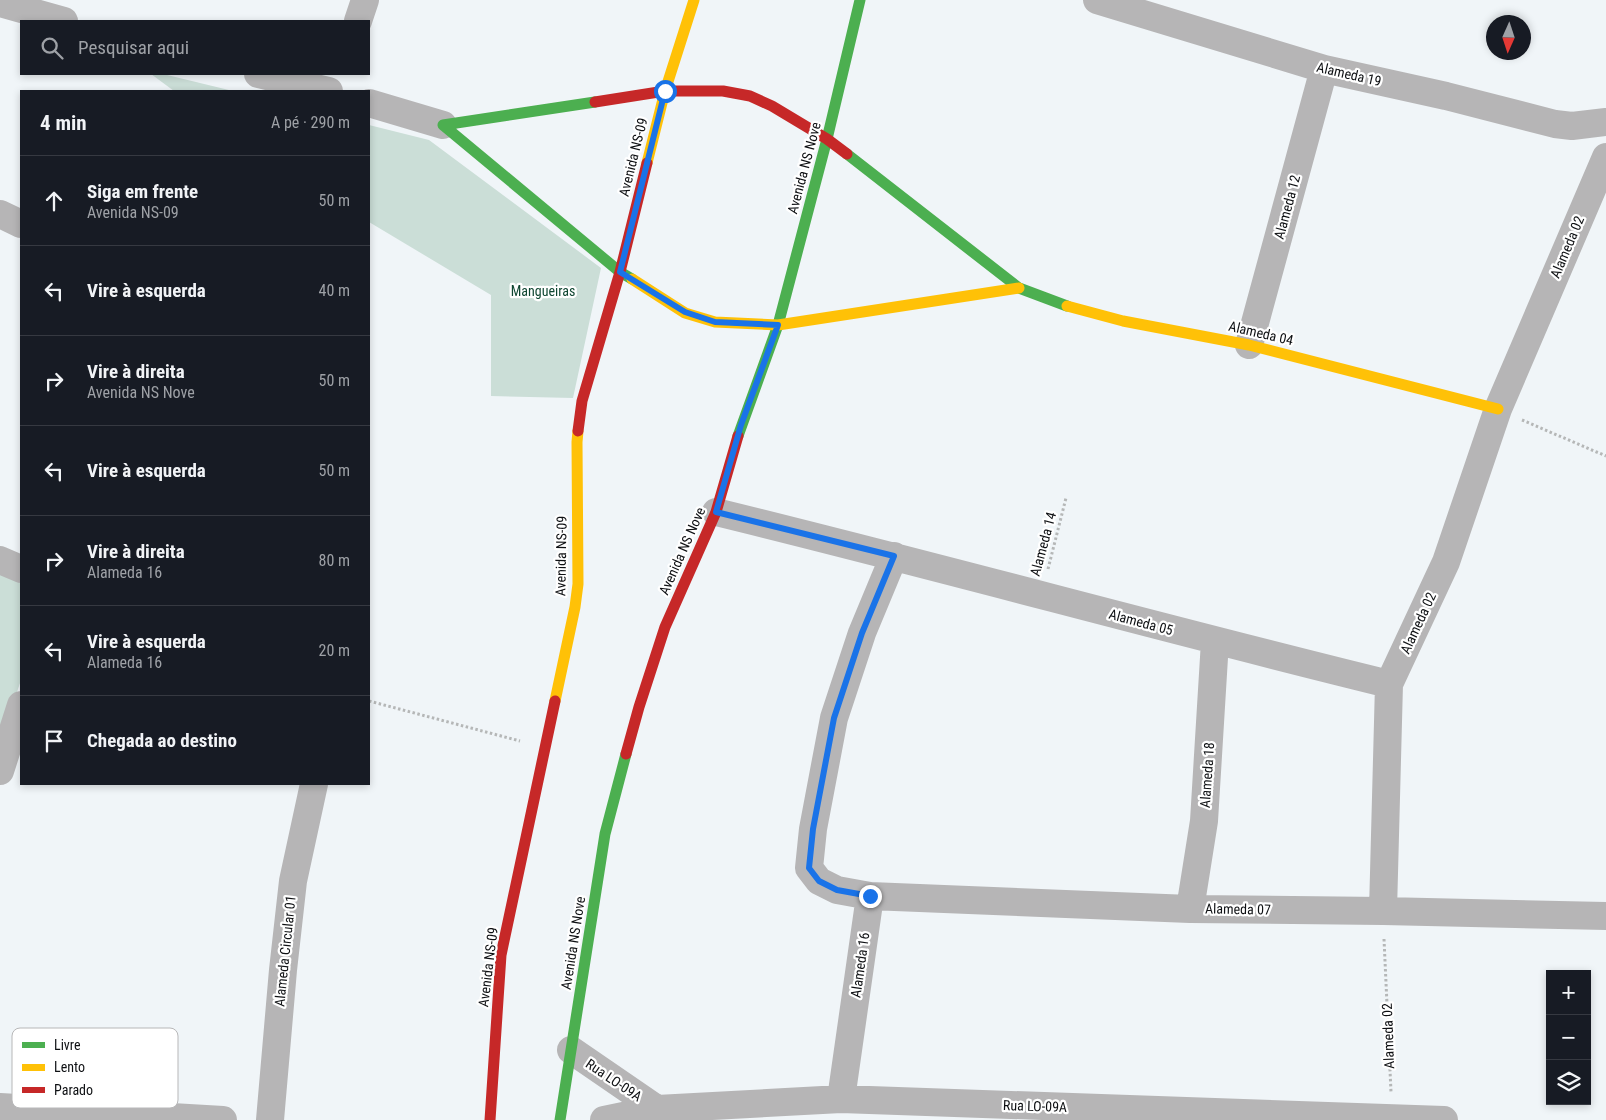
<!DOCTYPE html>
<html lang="pt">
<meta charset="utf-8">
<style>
body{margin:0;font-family:"Roboto Condensed",sans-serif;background:#20242c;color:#f1f3f6}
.controls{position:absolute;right:15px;bottom:15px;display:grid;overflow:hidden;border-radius:0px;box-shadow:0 2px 8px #0003}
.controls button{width:45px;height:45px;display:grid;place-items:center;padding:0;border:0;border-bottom:1px solid #363941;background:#171b24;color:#f1f3f6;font:25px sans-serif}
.compass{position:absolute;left:1486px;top:15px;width:45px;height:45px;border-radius:50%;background:#171b24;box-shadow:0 2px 8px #0003;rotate:183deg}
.stop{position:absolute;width:15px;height:15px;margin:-11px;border:4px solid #1a73e8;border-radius:50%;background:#fff}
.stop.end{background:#1a73e8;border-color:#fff;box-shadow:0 1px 5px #0008}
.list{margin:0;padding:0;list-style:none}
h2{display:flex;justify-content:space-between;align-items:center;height:65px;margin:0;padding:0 20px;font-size:21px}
h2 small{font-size:16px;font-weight:400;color:#9ea1a6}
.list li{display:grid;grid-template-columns:32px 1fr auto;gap:15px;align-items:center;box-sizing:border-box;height:90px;padding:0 20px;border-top:1px solid #363941}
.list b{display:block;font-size:19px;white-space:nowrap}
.list p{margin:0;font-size:16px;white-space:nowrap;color:#9ea1a6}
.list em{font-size:16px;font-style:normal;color:#9ea1a6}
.icon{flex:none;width:28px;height:28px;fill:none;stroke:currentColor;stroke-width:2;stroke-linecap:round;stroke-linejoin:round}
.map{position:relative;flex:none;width:1606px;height:1120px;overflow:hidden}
.search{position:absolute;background:#171b24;box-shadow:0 2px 8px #0003;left:20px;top:20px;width:350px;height:55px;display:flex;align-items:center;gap:12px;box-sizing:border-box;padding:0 18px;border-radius:0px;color:#9ea1a6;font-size:19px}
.panel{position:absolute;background:#171b24;box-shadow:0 2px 8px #0003;left:20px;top:90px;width:350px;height:695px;border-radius:0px}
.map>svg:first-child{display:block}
.green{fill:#cbded7}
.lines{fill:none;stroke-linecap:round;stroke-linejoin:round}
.path{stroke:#b5b7b7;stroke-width:3;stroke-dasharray:2.5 2.5;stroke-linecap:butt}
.street{stroke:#b6b5b6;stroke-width:28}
.fast{stroke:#4caf50;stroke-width:11}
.slow{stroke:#ffc107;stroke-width:11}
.jam{stroke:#c62828;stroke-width:11}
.route{stroke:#1a73e8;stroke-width:6}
.labels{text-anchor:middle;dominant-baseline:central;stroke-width:4.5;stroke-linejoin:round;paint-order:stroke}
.street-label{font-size:14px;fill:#0e1013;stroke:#fff}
.park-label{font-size:14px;fill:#0f4631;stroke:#fff}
.key{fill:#fff;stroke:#b7b7b8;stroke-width:1}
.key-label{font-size:14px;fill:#0e1013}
</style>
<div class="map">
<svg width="1606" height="1120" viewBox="0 0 1606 1120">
<rect width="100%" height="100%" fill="#f0f5f8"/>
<path class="green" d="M151 74H163L233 91H174Z
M369 125 429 140 601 268 573 398 491 396V295L369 222Z
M0 563 21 571V680L0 743Z"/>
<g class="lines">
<path class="path" d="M1522 420 1606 456
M1048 569 1066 498
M369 701 520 741
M1384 939 1391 1092"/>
<path class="street" d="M1097 0 1324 69 1446 96 1555 124 1572 126 1606 122
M0 3 64 21
M358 21 365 0
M258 74 329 91
M369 103 443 125
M0 214 21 224
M1249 345 1324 69
M716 512C941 567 1164 629 1389 684
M894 556 862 633 834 718 813 829 809 868 819 881 837 890 870 896 1190 909 1383 911 1606 916
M0 560 21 569
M0 771 21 705
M1190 909 1204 821 1215 641
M1383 911 1389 684 1446 562 1498 409 1606 157
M571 1050 657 1109
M841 1099 870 896
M0 1107 223 1120
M270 1120 283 970 293 881 314 784
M604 1120 657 1109 841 1099 1444 1120"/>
<path class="fast" d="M595 102 443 125 620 272 632 279
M847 154 1019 288 1067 306
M738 436 778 325 827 139 860 0
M560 1120 605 834 626 754"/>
<path class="slow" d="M647 163 665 91 694 0
M632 279 685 313 715 322 778 325 1019 288
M1067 306 1123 321 1249 345 1498 409
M555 701 575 607 578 584 577 442 578 431"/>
<path class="jam" d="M595 102 665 91H723L750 96 772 106 827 139 847 154
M578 431 582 401 620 272 647 163
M626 754 639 707 665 627 716 512 738 436
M490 1120 501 955 555 701"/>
</g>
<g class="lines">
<path class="route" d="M665 91 620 272 685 312 715 322 778 325 741 425 716 512 894 556 862 633 834 718 813 829 809 868 819 881 837 890 870 896"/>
</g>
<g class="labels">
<g class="street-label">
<text transform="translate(1349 74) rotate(13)">Alameda 19</text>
<text transform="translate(633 157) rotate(-76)">Avenida NS-09</text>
<text transform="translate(804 168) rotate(-75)">Avenida NS Nove</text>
<text transform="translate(1287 207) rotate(-75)">Alameda 12</text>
<text transform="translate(1567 247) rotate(-67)">Alameda 02</text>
<text transform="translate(1261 333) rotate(13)">Alameda 04</text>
<text transform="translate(1043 544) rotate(-75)">Alameda 14</text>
<text transform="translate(682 551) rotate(-66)">Avenida NS Nove</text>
<text transform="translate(561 556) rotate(-89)">Avenida NS-09</text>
<text transform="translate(1141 622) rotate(15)">Alameda 05</text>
<text transform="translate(1418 623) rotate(-65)">Alameda 02</text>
<text transform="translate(1207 775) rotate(-86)">Alameda 18</text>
<text transform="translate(1238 909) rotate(1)">Alameda 07</text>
<text transform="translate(573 943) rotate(-81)">Avenida NS Nove</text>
<text transform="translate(285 951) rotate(-84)">Alameda Circular 01</text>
<text transform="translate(860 965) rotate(-82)">Alameda 16</text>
<text transform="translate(488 967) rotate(-83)">Avenida NS-09</text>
<text transform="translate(1388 1036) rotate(-92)">Alameda 02</text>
<text transform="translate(614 1080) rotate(34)">Rua LO-09A</text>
<text transform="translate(1035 1106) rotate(2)">Rua LO-09A</text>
</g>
<g class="park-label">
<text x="543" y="291">Mangueiras</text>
</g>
</g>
<rect x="12" y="1028" width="166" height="80" rx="8" class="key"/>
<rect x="22" y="1042" width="23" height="6" fill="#4caf50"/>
<rect x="22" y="1064" width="23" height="7" fill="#ffc107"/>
<rect x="22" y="1087" width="23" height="6" fill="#c62828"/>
<g class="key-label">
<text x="54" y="1050">Livre</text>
<text x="54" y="1072">Lento</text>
<text x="54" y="1095">Parado</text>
</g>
</svg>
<div class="controls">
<button>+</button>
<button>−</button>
<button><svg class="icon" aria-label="layers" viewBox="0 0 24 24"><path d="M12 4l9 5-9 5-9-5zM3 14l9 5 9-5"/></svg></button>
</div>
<svg class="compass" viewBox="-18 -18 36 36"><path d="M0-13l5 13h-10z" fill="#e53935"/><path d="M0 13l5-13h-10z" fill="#9ea1a6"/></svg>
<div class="stop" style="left:665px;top:91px"></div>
<div class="stop end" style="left:870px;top:896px"></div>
<div class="search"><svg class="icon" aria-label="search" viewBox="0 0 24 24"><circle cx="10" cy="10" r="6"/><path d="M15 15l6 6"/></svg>Pesquisar aqui</div>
<section class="panel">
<h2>4 min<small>A pé · 290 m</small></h2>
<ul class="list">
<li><svg class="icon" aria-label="ahead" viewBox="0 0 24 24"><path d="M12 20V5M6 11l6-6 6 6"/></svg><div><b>Siga em frente</b><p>Avenida NS-09</p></div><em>50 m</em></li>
<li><svg class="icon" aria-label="left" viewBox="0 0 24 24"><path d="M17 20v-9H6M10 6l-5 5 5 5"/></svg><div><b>Vire à esquerda</b></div><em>40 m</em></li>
<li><svg class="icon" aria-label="right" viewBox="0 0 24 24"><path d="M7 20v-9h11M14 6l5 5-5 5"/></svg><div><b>Vire à direita</b><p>Avenida NS Nove</p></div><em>50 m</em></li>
<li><svg class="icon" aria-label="left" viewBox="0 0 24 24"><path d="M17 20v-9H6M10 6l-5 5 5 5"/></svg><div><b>Vire à esquerda</b></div><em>50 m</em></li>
<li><svg class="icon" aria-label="right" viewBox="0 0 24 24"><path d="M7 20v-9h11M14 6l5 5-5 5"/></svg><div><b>Vire à direita</b><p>Alameda 16</p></div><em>80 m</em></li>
<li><svg class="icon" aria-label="left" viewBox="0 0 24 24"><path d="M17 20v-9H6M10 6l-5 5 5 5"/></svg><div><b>Vire à esquerda</b><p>Alameda 16</p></div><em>20 m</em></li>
<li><svg class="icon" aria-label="arrive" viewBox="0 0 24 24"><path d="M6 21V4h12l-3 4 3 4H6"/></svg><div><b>Chegada ao destino</b></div></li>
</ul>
</section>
</div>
